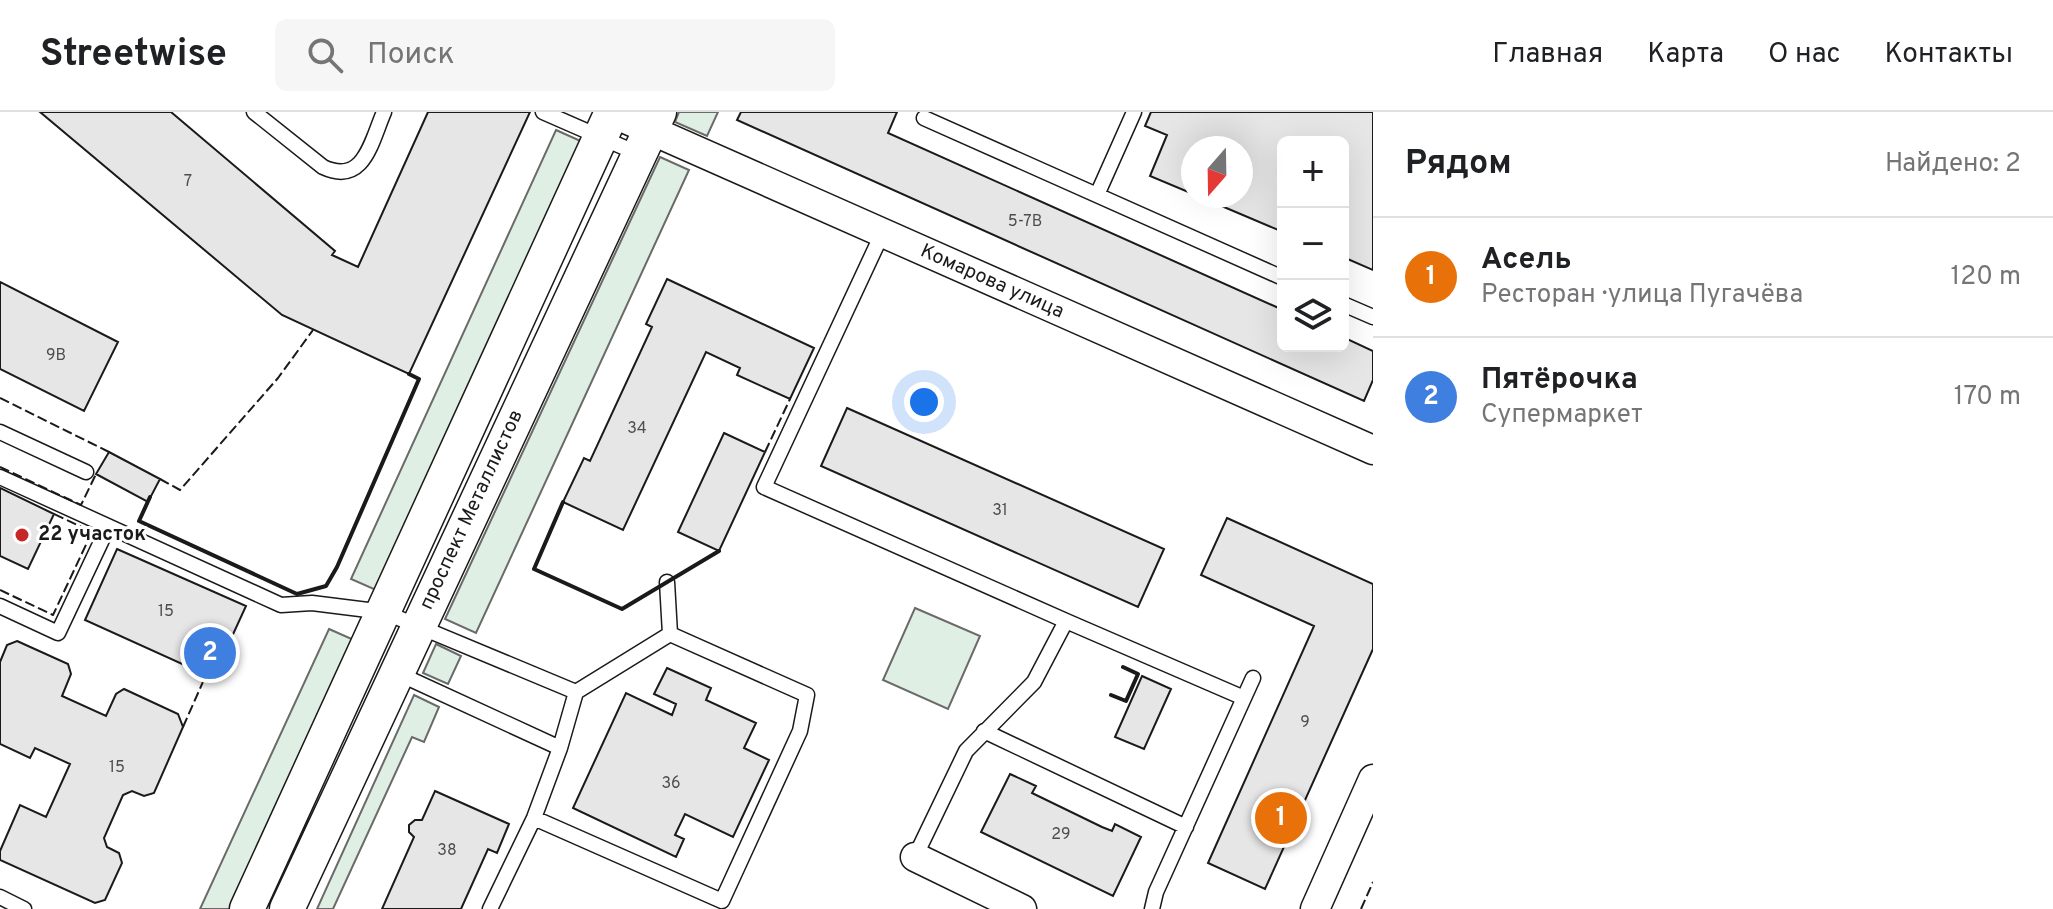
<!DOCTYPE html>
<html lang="ru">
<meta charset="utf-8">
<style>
body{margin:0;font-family:Overpass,sans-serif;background:#f6f6f6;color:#202124}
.controls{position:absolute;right:24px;top:24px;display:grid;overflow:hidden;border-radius:12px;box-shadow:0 8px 32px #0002}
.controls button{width:72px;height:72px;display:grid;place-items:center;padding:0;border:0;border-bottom:2px solid #e0e0e0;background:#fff;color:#202124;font:40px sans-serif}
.compass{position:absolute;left:1181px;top:24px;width:72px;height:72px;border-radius:50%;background:#fff;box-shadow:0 8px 32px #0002;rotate:200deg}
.you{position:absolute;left:924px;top:290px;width:28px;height:28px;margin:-20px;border:6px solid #fff;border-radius:50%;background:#1a73e8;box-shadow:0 0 0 12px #1a73e833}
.badge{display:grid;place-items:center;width:52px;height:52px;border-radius:50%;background:#c62828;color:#fff;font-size:26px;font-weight:700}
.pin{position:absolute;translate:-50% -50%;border:4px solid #fff;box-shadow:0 2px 8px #0006}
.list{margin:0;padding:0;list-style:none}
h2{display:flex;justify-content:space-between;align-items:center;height:104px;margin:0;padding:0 32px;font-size:34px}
h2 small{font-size:26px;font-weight:400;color:#757577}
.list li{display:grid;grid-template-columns:52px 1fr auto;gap:24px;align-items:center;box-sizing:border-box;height:120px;padding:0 32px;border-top:2px solid #e0e0e0}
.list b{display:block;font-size:30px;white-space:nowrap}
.list p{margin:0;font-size:26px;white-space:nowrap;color:#757577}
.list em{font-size:26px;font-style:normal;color:#757577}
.icon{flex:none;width:44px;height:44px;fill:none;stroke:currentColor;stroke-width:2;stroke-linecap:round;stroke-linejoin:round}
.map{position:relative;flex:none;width:1373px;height:797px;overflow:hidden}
header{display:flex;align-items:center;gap:48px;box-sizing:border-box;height:112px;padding:0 40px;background:#fff;border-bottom:2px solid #e0e0e0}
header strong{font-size:38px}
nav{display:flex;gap:44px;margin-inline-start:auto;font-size:28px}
.search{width:560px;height:72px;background:#f6f6f6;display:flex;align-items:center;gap:20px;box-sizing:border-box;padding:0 28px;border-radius:12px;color:#757577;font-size:30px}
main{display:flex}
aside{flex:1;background:#fff}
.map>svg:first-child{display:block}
.green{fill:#e0efe3;stroke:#6a6a6a;stroke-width:2}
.building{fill:#e6e6e6;stroke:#1a1a1a;stroke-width:2}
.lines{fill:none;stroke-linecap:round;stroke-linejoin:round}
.service-casing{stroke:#1a1a1a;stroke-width:17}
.minor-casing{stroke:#1a1a1a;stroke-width:31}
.tertiary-casing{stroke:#1a1a1a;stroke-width:37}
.service{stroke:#fff;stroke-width:14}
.minor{stroke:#fff;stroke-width:28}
.tertiary{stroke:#fff;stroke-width:34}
.fence{stroke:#1a1a1a;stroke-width:2;stroke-dasharray:10 4;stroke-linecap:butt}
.wall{stroke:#1a1a1a;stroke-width:4}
.poi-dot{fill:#c62828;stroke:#fff;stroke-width:3}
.labels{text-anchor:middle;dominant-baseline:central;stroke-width:6;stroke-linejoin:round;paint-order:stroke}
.number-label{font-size:16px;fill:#4d4d4d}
.street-label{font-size:20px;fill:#1a1a1a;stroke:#fff}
.poi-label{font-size:20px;font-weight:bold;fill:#1a1a1a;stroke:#fff;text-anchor:start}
</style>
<header>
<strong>Streetwise</strong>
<div class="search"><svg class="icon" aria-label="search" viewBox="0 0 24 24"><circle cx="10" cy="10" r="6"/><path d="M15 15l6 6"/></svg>Поиск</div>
<nav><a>Главная</a><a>Карта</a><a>О нас</a><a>Контакты</a></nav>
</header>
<main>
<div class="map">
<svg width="1373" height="797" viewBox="0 0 1373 797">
<rect width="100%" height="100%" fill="#fff"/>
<path class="green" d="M679 0H718L707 24 675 10Z
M556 18 585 31 376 478 351 467Z
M660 45 689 58 476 521 445 507Z
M915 496 980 524 948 597 883 568Z
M329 517 354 528 230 797H200Z
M436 532 461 544 448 572 423 561Z
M414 583 439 595 424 630 412 625 333 797H317Z"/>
<path class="building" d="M40 0H171L335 139 332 143 358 155 428 0H530L409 262 282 203Z
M741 0H897L888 21 1283 198V234H1343V225L1373 239V268L1364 289 737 8Z
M1151 0H1373V158L1343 145V30H1283V120L1198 84H1241V36H1193V82L1150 64 1167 23 1145 14Z
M667 167 814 236 790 287 737 263 740 256 706 240 623 418 563 390 584 346 590 349 652 215 646 212Z
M0 170 118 230 84 299 0 257Z
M847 296 1164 437 1138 495 821 354Z
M724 321 765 340 719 439 678 420Z
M109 340 160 367 148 390 96 362Z
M0 376 54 402 28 457 0 444Z
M1227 406 1373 472V537L1265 777 1208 751 1314 514 1201 463Z
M117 437 246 494 213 566 85 508Z
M17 529 68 552 71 562 62 584 106 604 116 582 124 577 178 602 183 615 154 681 144 684 132 679 123 683 104 726 107 735 119 741 122 751 105 788 95 791 0 748V739L20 693 46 705 70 652 35 636 30 646 0 632V550L7 533Z
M667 556 711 576 706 588 756 611 744 636 769 648 733 725 685 702 675 723 684 727 676 745 573 696 626 581 672 603 676 592 654 582Z
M1142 564 1171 577 1144 637 1115 625Z
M1010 662 1036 674 1032 681 1102 715 1112 719 1115 712 1141 725 1113 784 981 720Z
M435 679 509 712 497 741 488 737 461 797H382L414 725 409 720V713L415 708H422Z"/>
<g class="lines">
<g class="service-casing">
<path id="service" d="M254 0 323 55C364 74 371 30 384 0
M543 0 639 42
M924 6 1283 166
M1097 83 1134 0
M882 122 764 375 1066 509 1034 570 966 639 915 745
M1343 192 1373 205
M0 320 86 360
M0 365 281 493 312 491 384 500 576 580
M667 470 670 522
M0 494 58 521 108 415
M1066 509 1244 586
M397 561 560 636 534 706 490 797
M984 619 1186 715
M534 706 722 789 800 619 807 583 670 522 576 580 560 636
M0 785 24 797
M1152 797 1156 780 1253 566"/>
</g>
<g class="minor-casing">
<path id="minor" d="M612 1 1373 338
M915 745 1022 797
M1315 797 1373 667"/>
</g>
<g class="tertiary-casing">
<path id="tertiary" d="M247 797 612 0
M287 797 659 0"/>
</g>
<use href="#service" class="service"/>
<use href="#minor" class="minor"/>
<use href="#tertiary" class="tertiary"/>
<path class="fence" d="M0 286 109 340
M765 340 790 287
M0 355 81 393 96 362
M160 367 180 378 278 266 313 218
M0 478 53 503 92 420 54 402
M183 615 206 563
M1361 797 1373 770"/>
<path class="wall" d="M150 385 139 409 297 482 326 474 337 455 419 267 409 262
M563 390 534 457 622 497 719 439
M1111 583 1126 589 1138 562 1123 555"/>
</g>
<circle class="poi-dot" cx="22" cy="423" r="8"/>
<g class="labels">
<g class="number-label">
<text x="188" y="70">7</text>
<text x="1025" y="110">5-7В</text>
<text x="56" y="244">9В</text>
<text x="637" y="317">34</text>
<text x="1000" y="399">31</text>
<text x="166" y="500">15</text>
<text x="1305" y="611">9</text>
<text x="117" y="656">15</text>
<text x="671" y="672">36</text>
<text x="1061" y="723">29</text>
<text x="447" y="739">38</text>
</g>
<g class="street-label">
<text transform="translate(992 170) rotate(24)">Комарова улица</text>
<text transform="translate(472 398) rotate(-65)">проспект Металлистов</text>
</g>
<g class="poi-label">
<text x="38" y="423">22 участок</text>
</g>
</g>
</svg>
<div class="controls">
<button>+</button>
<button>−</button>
<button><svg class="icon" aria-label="layers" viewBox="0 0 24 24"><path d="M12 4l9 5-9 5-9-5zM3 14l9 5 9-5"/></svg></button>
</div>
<svg class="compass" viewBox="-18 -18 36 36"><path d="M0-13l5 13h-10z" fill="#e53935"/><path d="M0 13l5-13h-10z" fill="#757577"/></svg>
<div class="you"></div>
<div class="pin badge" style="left:1281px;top:706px;background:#e8710a">1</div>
<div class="pin badge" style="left:210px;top:541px;background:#3f7fe0">2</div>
</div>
<aside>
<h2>Рядом<small>Найдено: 2</small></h2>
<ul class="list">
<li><span class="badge" style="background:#e8710a">1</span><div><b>Асель</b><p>Ресторан · улица Пугачёва</p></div><em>120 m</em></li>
<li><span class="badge" style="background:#3f7fe0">2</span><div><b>Пятёрочка</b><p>Супермаркет</p></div><em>170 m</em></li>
</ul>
</aside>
</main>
